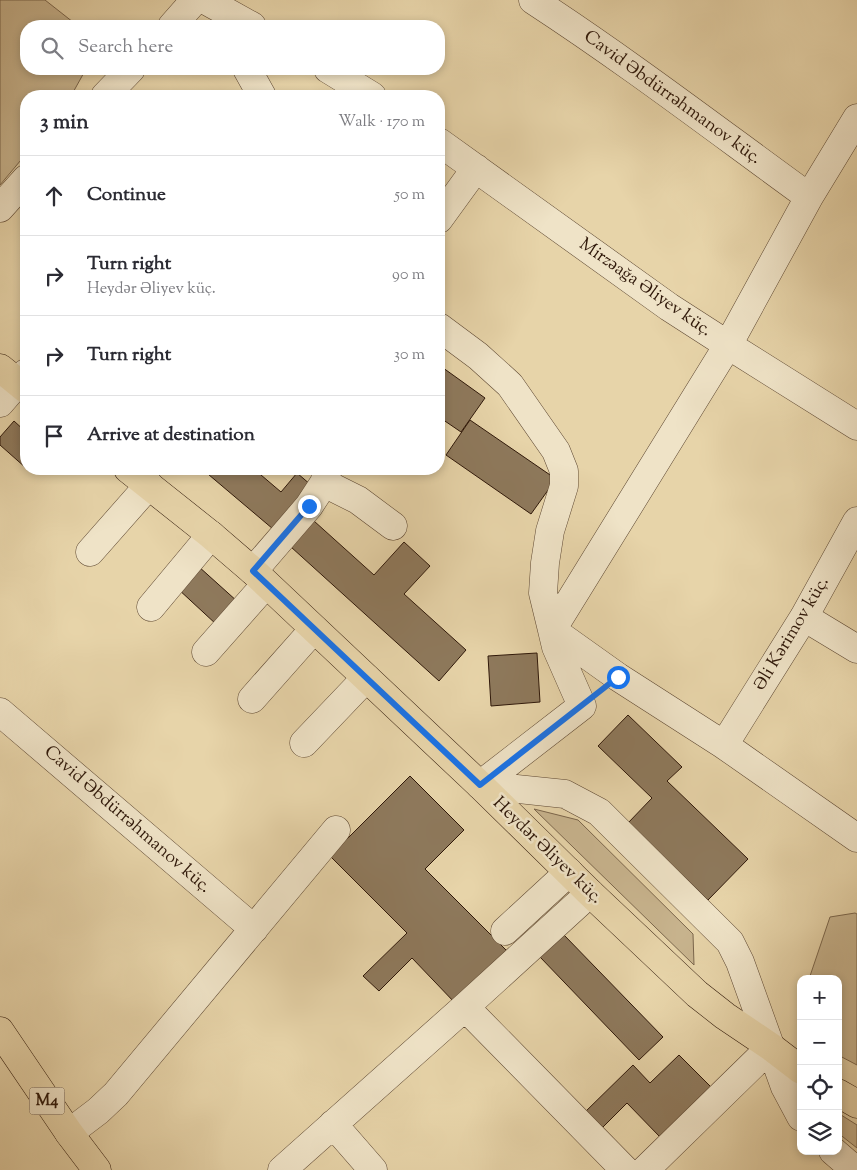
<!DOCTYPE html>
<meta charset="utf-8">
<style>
body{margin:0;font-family:"Sorts Mill Goudy",serif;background:#f2f2f3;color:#2b2b33}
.controls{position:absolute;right:15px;bottom:15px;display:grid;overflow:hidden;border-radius:10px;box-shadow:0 2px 8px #0003}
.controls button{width:45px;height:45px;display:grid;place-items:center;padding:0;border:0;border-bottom:1px solid #e1e1e2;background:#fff;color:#2b2b33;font:25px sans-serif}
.stop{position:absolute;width:15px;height:15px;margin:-11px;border:4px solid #1a73e8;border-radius:50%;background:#fff}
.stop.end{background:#1a73e8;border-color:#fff;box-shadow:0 1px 5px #0008}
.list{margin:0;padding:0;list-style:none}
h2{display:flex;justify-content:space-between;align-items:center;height:65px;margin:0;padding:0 20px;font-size:21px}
h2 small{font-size:16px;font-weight:400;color:#7c7c81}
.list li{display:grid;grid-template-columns:32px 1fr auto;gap:15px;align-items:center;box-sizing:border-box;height:80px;padding:0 20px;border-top:1px solid #e1e1e2}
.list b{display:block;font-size:19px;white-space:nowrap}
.list p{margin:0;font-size:16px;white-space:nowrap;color:#7c7c81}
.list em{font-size:16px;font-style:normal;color:#7c7c81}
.icon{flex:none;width:28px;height:28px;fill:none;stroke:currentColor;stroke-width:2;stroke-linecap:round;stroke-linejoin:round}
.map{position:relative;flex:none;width:857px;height:1170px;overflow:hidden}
.search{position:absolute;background:#fff;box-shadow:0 2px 8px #0003;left:20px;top:20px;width:425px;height:55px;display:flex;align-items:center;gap:12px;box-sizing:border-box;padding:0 18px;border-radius:20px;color:#7c7c81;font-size:19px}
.panel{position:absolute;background:#fff;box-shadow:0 2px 8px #0003;left:20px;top:90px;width:425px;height:385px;border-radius:20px}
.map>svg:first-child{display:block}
.green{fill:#c8b48e;stroke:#7b664c}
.building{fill:#8e795c;stroke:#2e1709}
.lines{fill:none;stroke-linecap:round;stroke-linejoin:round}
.minor-casing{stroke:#5c4631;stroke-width:29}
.major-casing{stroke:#2e1709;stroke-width:29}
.highway-casing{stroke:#2e1709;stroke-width:29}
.minor{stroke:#efe3c7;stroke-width:28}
.major{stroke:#e7d4a9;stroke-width:28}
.highway{stroke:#e7d4a9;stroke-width:28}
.route{stroke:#1a73e8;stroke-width:6}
.labels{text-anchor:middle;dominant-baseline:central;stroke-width:5;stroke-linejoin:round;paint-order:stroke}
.shield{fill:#efe3c7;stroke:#685442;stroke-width:1}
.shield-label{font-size:16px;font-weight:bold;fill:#2e1709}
.street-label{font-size:18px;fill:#2e1709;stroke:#efe3c7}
</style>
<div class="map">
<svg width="857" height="1170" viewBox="0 0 857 1170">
<rect width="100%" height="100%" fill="#e7d4a9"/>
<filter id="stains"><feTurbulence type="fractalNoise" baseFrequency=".004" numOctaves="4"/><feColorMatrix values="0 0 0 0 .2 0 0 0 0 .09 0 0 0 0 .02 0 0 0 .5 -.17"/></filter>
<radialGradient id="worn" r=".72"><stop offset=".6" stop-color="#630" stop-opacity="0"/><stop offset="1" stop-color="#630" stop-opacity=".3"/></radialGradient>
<path class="green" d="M0 0H45L78 26H26V69H86L71 96H26V154L0 185Z
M534 809 578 820 693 934 694 965Z
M855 913 857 914V1065L838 1055V979H809L830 917Z
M838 1113 857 1125V1148L838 1133Z"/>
<path class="building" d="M439 365 485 398 461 432 439 417Z
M470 420 556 479 531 514 446 455Z
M14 421 26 432V468L0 445V437Z
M202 469H254L281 492 297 473 311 485 273 529Z
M314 521 374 575 404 542 430 566 404 594 466 650 439 681 291 547Z
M198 566 238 602 217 625 177 588Z
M537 653 540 702 491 706 488 656Z
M628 715 682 767 667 781 748 859 708 900 628 823 652 798 598 746Z
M410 776 464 830 425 869 508 952 456 1004 412 958 379 991 363 976 407 933 330 856Z
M564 935 663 1037 639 1060 540 957Z
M679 1055 711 1087 660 1137 627 1103 599 1131 583 1114 633 1065 650 1083Z"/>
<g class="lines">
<g class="minor-casing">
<path id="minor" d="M205 0 252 26
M533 0C628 62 718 131 809 197
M172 26 195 0
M247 69 262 96
M328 69 372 96
M105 96 131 69
M439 142 669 307 728 345 857 426
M0 208 26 179
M439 219 476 168
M439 327 478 356 510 385 556 451 564 471V486L550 531 545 563 543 593 552 630 618 677 724 745 857 838
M0 403 26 373
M324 483 358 500 393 526
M90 552 149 485
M253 571 309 506 324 483 328 469
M151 607 211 535
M804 617 857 649
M206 652 266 584
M252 699 314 629
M0 712 254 929
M304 743 366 678
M724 745 804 617 857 521
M480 785 582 706 556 647 552 630 728 345 809 197 857 118
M480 785 565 794 599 812 730 942 740 962 785 1087 801 1117
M505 931 569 872
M465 1007 625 1170
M333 1124 373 1170
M69 1133 98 1111 116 1094 336 830
M833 1151 855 1170
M282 1170 465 1007 590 893
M645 1170 771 1047"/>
</g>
<g class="major-casing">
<path id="major" d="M0 368 26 389
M128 469 211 535 253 571 480 785 590 893 697 994 725 1016 771 1047 801 1070
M838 1093 857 1104"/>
</g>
<g class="highway-casing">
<path id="highway" d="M0 1031 69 1133 97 1170"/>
</g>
<use href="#minor" class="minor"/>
<use href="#major" class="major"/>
<use href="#highway" class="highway"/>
</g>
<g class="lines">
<path class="route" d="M309 506 253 571 480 785 618 677"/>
</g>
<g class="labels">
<rect class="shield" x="29.5" y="1087.5" width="35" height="27" rx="4"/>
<g class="shield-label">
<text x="47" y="1101">M4</text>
</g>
<g class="street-label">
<text transform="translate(672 98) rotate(36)">Cavid Əbdürrəhmanov küç.</text>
<text transform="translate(645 288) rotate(35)">Mirzəağa Əliyev küç.</text>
<text transform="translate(792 634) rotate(-59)">Əli Kərimov küç.</text>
<text transform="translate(127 820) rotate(41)">Cavid Əbdürrəhmanov küç.</text>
<text transform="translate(547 851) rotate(44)">Heydər Əliyev küç.</text>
</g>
</g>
<rect width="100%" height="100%" filter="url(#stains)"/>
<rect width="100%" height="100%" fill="url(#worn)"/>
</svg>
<div class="controls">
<button>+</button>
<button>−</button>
<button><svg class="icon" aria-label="locate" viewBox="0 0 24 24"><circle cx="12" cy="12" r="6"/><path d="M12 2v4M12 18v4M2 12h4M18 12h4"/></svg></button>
<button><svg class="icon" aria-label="layers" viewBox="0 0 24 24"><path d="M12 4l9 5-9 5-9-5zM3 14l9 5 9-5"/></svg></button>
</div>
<div class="stop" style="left:618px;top:677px"></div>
<div class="stop end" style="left:309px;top:506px"></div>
<div class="search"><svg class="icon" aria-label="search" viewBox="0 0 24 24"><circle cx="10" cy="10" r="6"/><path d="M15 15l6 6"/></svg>Search here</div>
<section class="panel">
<h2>3 min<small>Walk · 170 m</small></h2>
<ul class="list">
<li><svg class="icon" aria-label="ahead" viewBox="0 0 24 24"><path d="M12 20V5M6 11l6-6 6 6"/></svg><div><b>Continue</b></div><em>50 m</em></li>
<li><svg class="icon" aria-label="right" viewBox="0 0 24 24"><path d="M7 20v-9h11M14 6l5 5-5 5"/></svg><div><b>Turn right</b><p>Heydər Əliyev küç.</p></div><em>90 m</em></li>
<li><svg class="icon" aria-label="right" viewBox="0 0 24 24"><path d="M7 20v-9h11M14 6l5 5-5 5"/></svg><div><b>Turn right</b></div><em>30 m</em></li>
<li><svg class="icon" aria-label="arrive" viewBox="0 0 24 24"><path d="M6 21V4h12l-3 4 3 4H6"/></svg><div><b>Arrive at destination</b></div></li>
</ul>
</section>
</div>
